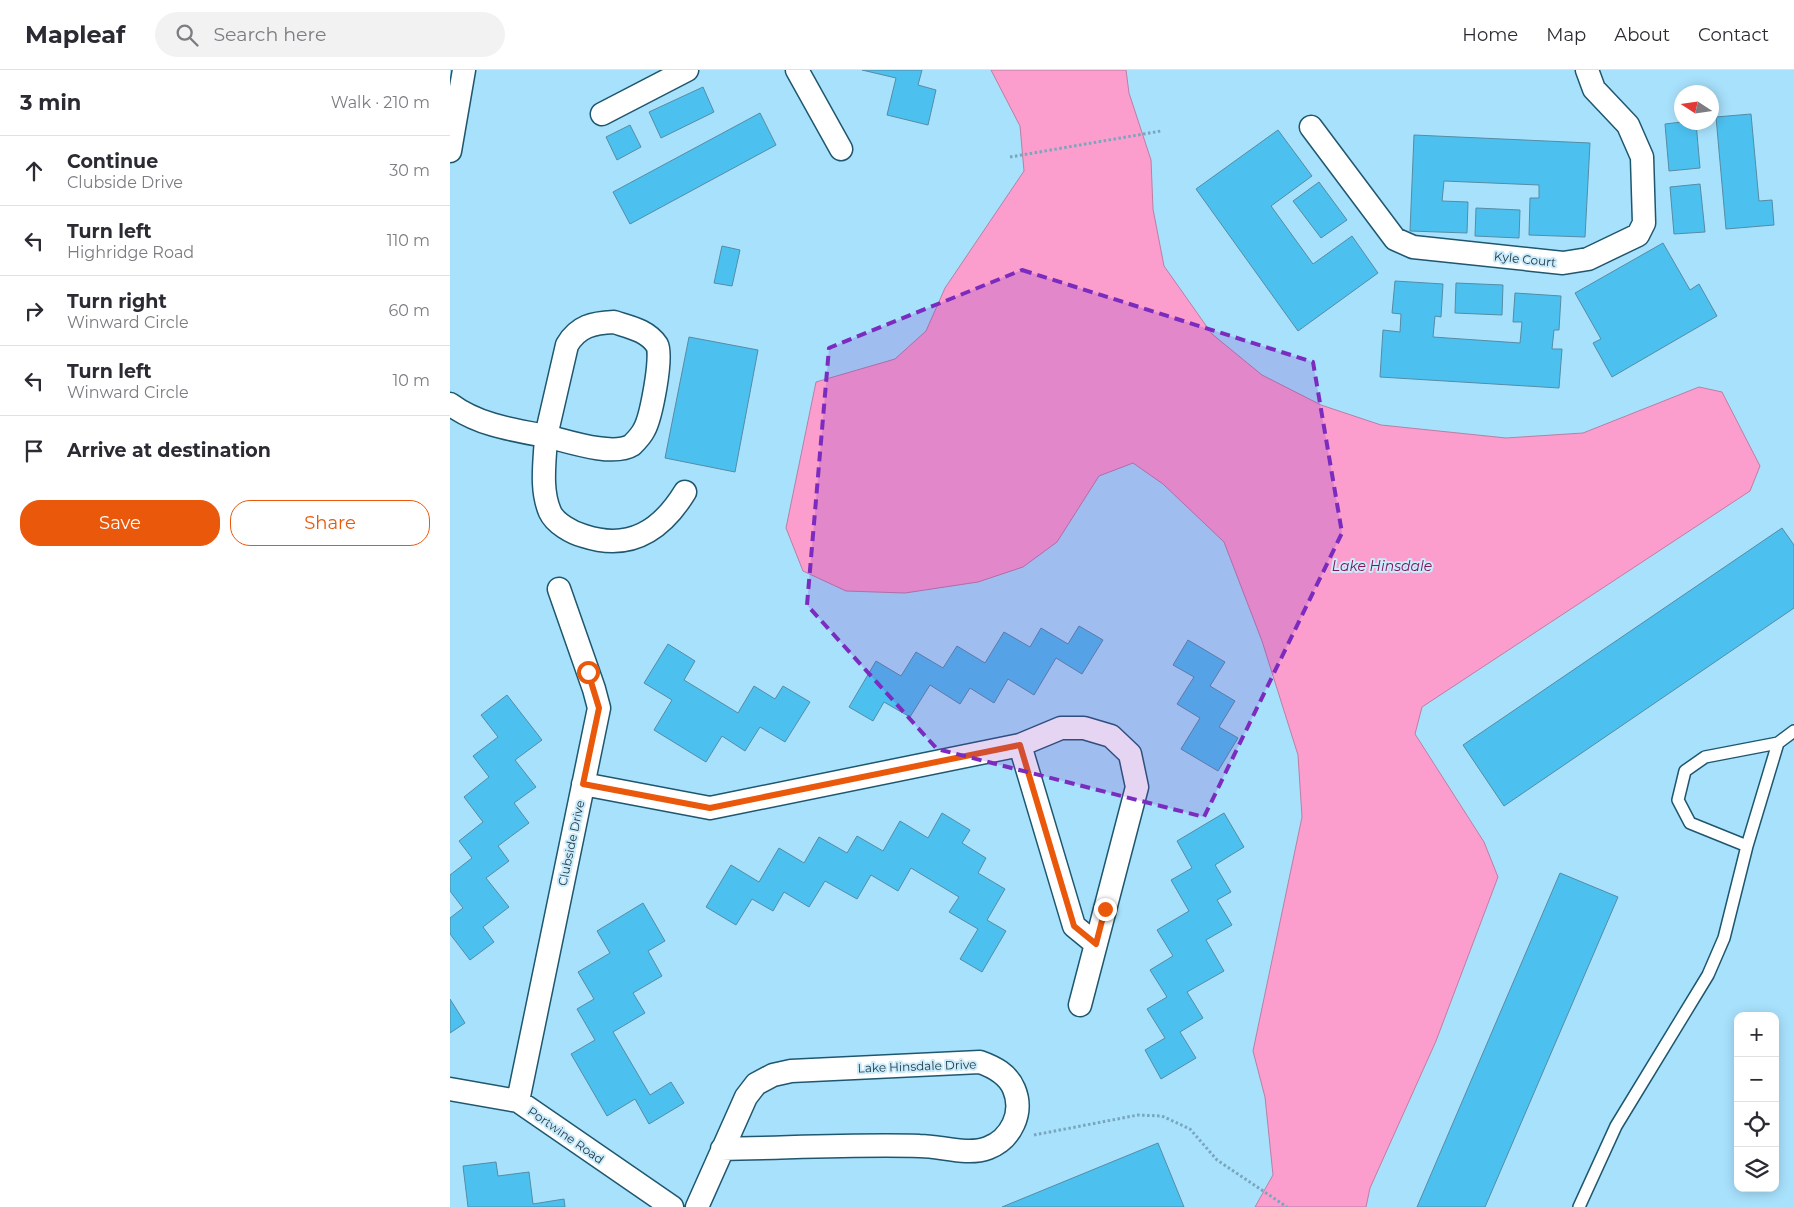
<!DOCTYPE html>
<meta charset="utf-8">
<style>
body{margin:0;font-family:Montserrat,sans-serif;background:#f2f2f3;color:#2b2b33}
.controls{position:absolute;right:15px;bottom:15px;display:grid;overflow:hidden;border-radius:10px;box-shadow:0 2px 12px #0003}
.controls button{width:45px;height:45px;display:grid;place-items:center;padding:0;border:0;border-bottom:1px solid #e1e1e2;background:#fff;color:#2b2b33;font:25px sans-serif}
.compass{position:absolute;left:1224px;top:15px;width:45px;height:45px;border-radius:50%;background:#fff;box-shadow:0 2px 12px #0003;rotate:282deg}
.stop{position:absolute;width:15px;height:15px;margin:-11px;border:4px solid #ea580c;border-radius:50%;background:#fff}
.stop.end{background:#ea580c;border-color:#fff;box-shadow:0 1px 5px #0008}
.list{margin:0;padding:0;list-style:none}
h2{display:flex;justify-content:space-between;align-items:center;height:65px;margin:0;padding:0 20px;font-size:21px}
h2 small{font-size:16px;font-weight:400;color:#7c7c81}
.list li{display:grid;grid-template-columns:32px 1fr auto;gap:15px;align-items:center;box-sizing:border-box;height:70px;padding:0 20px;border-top:1px solid #e1e1e2}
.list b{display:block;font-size:19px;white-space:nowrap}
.list p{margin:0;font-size:16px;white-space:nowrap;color:#7c7c81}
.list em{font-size:16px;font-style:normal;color:#7c7c81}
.actions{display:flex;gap:10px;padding:15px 20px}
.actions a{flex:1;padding:11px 0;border:1px solid #ea580c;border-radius:20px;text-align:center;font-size:18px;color:#ea580c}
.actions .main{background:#ea580c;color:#fff}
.icon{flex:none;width:28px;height:28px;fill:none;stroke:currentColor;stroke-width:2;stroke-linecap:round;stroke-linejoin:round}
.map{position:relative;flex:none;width:1344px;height:1137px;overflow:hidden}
header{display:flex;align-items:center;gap:30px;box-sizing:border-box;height:70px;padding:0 25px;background:#fff;border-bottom:1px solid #e1e1e2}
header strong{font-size:24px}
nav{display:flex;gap:28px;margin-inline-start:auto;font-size:18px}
.search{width:350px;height:45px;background:#f2f2f3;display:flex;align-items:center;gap:12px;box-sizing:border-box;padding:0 18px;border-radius:28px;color:#7c7c81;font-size:19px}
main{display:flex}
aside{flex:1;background:#fff}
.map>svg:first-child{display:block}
.water{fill:#fb9ecd;stroke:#ba7fa4}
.building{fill:#4cc1f0;stroke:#558ca5}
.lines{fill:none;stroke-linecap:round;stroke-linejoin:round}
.service-casing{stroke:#1f576f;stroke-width:14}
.minor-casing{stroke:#1f576f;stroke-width:25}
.path{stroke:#79a6bc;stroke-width:3;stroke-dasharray:2.5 2.5;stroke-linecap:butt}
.service{stroke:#fff;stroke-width:11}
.minor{stroke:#fff;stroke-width:22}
.route{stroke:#ea580c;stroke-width:6}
.marked{fill:#7b2cbf;fill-opacity:0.2;stroke:#7b2cbf;stroke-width:4;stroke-dasharray:10 6;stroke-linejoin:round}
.labels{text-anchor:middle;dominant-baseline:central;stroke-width:4;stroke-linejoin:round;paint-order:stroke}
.street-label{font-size:12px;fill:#213843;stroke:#c9ebfb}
.water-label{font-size:14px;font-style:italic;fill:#801557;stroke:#c9ebfb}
</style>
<header>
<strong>Mapleaf</strong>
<div class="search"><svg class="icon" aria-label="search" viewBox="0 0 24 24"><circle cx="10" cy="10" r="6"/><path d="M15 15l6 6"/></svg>Search here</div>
<nav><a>Home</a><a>Map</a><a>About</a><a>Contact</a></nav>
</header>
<main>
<aside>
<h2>3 min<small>Walk · 210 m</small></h2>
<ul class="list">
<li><svg class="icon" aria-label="ahead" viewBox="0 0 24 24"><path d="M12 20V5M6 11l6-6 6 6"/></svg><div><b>Continue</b><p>Clubside Drive</p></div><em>30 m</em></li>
<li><svg class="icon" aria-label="left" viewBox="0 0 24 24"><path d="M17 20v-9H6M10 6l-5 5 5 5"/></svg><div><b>Turn left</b><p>Highridge Road</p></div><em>110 m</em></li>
<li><svg class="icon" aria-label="right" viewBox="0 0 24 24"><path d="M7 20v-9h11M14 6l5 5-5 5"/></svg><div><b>Turn right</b><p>Winward Circle</p></div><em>60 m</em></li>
<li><svg class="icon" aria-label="left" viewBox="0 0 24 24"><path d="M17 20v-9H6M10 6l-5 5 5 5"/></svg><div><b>Turn left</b><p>Winward Circle</p></div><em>10 m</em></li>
<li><svg class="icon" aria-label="arrive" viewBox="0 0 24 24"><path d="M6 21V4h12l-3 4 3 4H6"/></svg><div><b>Arrive at destination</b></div></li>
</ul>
<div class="actions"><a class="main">Save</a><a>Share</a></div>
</aside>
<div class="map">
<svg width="1344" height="1137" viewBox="0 0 1344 1137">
<rect width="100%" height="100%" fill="#a8e1fc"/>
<path class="water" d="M541 0H676L679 23 701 90 703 139 714 196 762 264 812 305 871 335 931 355 1056 368 1133 363 1249 317 1272 322 1310 396 1300 421 972 637 965 664 1034 772 1048 807 986 971 920 1118 916 1137H805L823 1105 815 1027 803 981 852 747 848 685 812 571 774 472 713 414 683 393 649 406 607 472 573 497 528 512 455 523 396 521 353 501 336 458 366 312 445 289 476 261 495 218 574 101 570 56Z"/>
<path class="building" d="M412 0H472L468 15 486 20 478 55 437 45 446 8Z
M253 17 264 42 211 68 199 42Z
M310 43 326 75 180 154 163 122Z
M1301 44 1309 131 1322 130 1324 155 1276 159 1266 47Z
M1232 52H1246L1250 98 1219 101 1215 54Z
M180 55 191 77 167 90 156 67Z
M828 60 862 106 821 136 863 194 902 166 928 203 848 261 746 119Z
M964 65 1140 73 1135 167 1079 165 1080 128H1089V115L994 111 992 131 1018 132 1017 163 960 161Z
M869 112 897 150 871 168 843 131Z
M1250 114 1255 162 1224 164 1220 117Z
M1026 138 1070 140 1069 168 1025 166Z
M1213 173 1240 220 1249 214 1267 246 1162 307 1143 273 1151 269 1125 223Z
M272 176 290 180 282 216 264 213Z
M945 211 993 214 991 247 985 246 983 267 1070 273 1072 252H1063L1065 223 1111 226 1109 260H1104L1102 279H1112L1109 318 930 307 933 260 950 262 951 244 942 243Z
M1006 213 1053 215 1052 245 1005 243Z
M239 267 308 280 285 402 215 388Z
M1332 458 1344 475V538L1054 736 1013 675Z
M629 556 653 570 632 604 606 588 584 625 558 609 544 633 520 618 510 634 480 615 460 647 434 632 423 651 399 637 426 591 451 606 466 582 493 598 507 576 535 593 554 562 580 577 591 558 618 574Z
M738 570 775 592 760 616 785 631 769 657 788 668 768 701 731 679 750 648 727 634 744 607 723 595Z
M218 574 245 591 234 610 288 643 304 616 325 629 333 616 360 632 335 672 310 657 295 681 272 666 256 692 204 660 222 630 194 613Z
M57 625 92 670 65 690 86 717 64 733 79 753 48 776 59 791 36 808 59 837 33 857 44 872 20 890 0 864V848L13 838 0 821V805L22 788 9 771 33 752 14 727 39 707 23 686 48 667 31 645Z
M492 743 520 760 512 773 536 788 528 803 555 819 537 850 556 861 532 902 510 889 528 859 499 842 509 827 461 798 448 821 421 805 407 829 375 811 359 837 334 822 323 841 302 829 286 855 256 837 281 795 309 812 329 778 354 793 369 767 397 783 407 766 433 781 450 751 478 768Z
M774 743 794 777 765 795 781 822 767 830 782 855 756 870 774 901 737 922 753 948 730 962 746 988 711 1009 695 980 715 968 697 939 717 927 700 900 723 886 707 860 739 841 721 810 742 798 727 771Z
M1110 803 1168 827 1035 1137H967Z
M193 833 215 871 198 881 212 906 183 923 195 943 163 962 200 1025 221 1012 234 1033 199 1054 185 1029 157 1046 121 984 145 970 127 939 144 929 128 902 160 883 147 861Z
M0 929 15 953 0 963Z
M708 1073 734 1137H552Z
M46 1092 48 1106 79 1102 83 1134 114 1129 115 1137H18L13 1096Z"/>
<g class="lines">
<g class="service-casing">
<path id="service" d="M1297 776 1240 753 1228 730 1235 701 1255 687 1328 673
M1129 1137 1166 1056 1258 905 1274 868 1297 776 1328 673 1344 661"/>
</g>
<g class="minor-casing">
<path id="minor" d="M347 0 391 79
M152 44 237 0
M861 57 945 169 963 177 1113 193 1138 189 1188 165 1194 153 1192 87 1178 55 1144 19 1137 0
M0 81 14 0
M164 252C179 257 197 260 207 275 213 286 201 348 194 360 192 364 185 372 182 375 163 387 117 371 96 366L117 275C128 256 143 253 164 252Z
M0 334C28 355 63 360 96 366 95 391 90 419 100 442 105 453 122 463 134 466 180 481 211 461 235 422
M570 675 624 856 646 874
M133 714 260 738 570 675 611 658H634L661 666 680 684 687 717 630 935
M0 1019 68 1031 222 1137
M68 1031 149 638 144 619 109 519
M247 1137 296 1027 306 1014 323 1005 341 1001 530 992C544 997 558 1004 564 1019 574 1043 561 1069 538 1078 517 1086 491 1076 470 1076 404 1074 338 1078 272 1079"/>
</g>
<path class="path" d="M560 87 711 61
M584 1065 688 1045 712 1046 740 1059 767 1090 837 1137"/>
<use href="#service" class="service"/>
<use href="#minor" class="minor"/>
</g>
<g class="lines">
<path class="route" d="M138 602 149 638 133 714 260 738 570 675 624 856 646 874 655 839"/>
</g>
<path class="marked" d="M572 200 863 292 892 463 754 747 487 679 357 535 379 278Z"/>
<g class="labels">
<g class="street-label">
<text transform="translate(1075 189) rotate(6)">Kyle Court</text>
<text transform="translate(121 773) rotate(-78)">Clubside Drive</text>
<text transform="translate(467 996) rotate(-2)">Lake Hinsdale Drive</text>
<text transform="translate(116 1065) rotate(35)">Portwine Road</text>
</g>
<g class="water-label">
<text x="932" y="496">Lake Hinsdale</text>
</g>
</g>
</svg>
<div class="controls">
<button>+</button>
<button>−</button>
<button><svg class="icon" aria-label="locate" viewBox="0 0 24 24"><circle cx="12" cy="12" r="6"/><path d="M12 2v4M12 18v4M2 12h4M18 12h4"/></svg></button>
<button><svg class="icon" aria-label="layers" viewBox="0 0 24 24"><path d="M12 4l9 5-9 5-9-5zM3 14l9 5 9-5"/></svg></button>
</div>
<svg class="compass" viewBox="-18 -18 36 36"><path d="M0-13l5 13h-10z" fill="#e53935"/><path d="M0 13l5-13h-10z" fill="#7c7c81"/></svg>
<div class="stop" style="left:138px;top:602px"></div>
<div class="stop end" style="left:655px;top:839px"></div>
</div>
</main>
